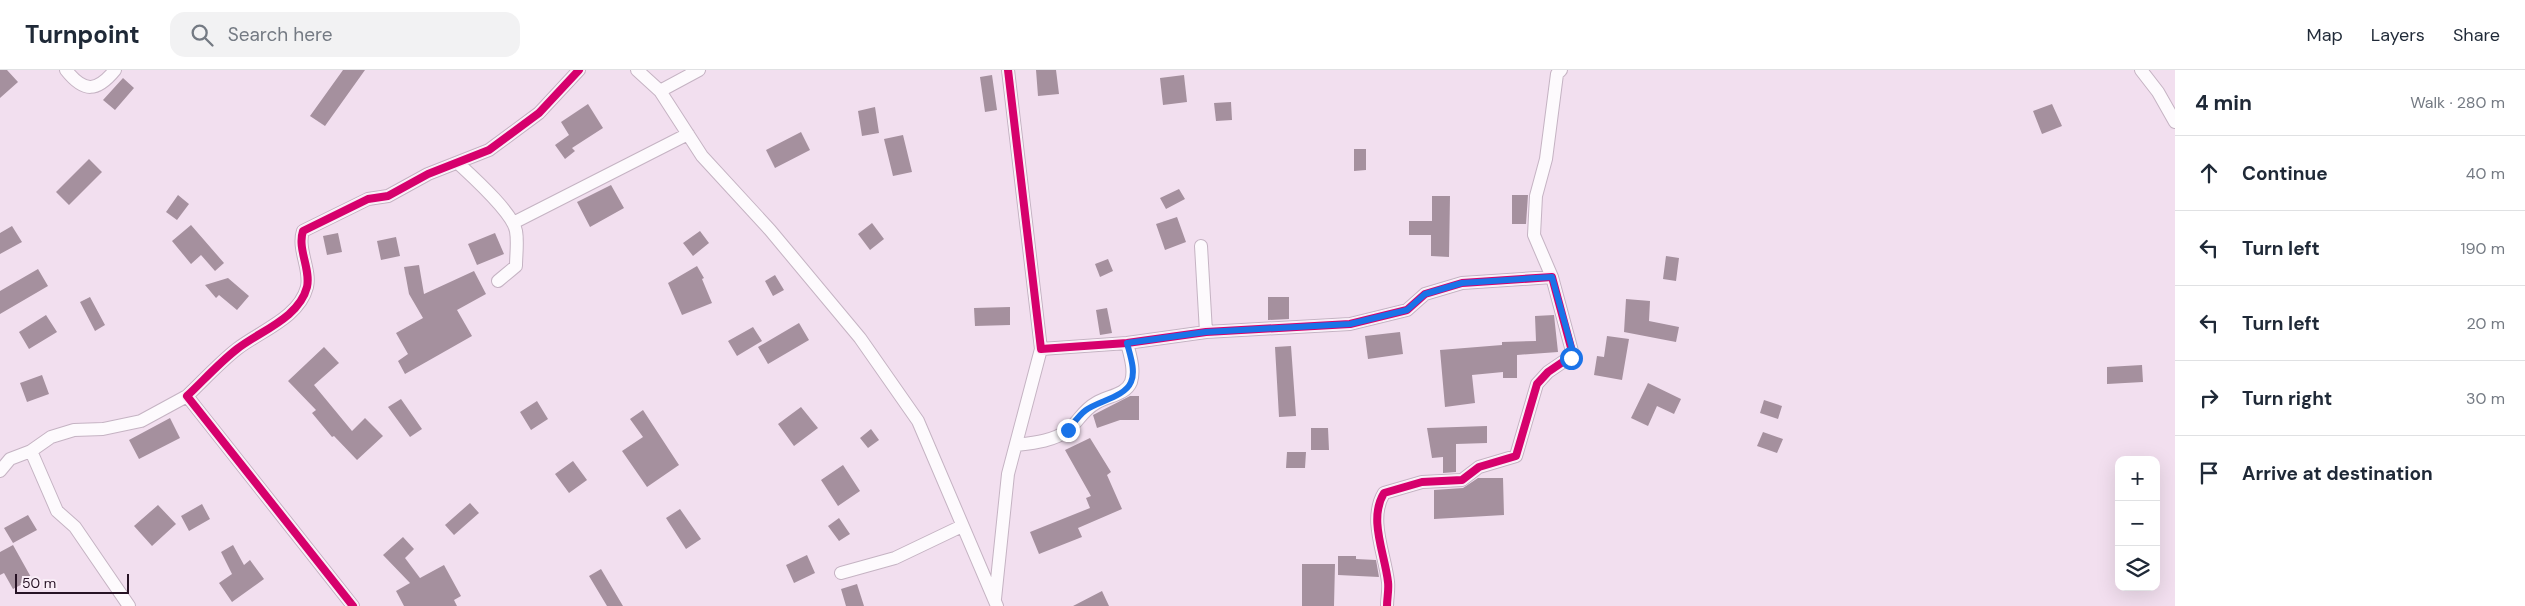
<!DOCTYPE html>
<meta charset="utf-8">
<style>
body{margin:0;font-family:"DM Sans",sans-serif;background:#f2f2f3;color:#1f2937}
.controls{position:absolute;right:15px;bottom:15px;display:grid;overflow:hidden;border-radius:10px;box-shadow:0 5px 20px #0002}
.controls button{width:45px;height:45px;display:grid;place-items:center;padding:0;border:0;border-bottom:1px solid #e0e1e3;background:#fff;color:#1f2937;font:25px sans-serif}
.scale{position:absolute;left:15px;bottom:12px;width:114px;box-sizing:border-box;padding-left:5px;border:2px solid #271325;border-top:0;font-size:14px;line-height:18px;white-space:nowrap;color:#271325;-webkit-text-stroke:4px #f9edf7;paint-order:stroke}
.stop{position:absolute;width:15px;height:15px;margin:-11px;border:4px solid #1a73e8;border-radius:50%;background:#fff}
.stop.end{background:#1a73e8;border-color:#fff;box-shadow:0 1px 5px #0008}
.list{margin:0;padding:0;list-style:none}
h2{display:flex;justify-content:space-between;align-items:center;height:65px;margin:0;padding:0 20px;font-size:21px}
h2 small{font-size:16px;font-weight:400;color:#747a83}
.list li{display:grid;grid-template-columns:32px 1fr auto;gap:15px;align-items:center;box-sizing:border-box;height:75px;padding:0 20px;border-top:1px solid #e0e1e3}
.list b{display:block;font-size:19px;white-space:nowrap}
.list em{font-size:16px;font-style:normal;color:#747a83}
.icon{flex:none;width:28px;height:28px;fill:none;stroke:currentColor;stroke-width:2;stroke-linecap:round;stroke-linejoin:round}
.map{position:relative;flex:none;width:2175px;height:536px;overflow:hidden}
header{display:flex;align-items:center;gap:30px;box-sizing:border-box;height:70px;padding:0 25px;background:#fff;border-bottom:1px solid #e0e1e3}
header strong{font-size:24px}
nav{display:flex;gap:28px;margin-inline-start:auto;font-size:18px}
.search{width:350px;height:45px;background:#f2f2f3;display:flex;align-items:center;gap:12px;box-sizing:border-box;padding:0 18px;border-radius:15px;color:#747a83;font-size:19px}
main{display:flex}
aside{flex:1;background:#fff}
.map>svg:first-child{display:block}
.building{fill:#a5909e}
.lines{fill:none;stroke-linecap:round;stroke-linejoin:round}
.street-casing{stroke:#c5b3c3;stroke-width:14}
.street{stroke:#fdfafd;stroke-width:12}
.cycleway-casing{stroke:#f9edf7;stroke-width:11}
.cycleway{stroke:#d6006c;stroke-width:8}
.route{stroke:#1a73e8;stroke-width:6}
</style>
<header>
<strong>Turnpoint</strong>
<div class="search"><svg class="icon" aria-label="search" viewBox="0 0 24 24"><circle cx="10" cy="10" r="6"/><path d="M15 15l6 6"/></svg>Search here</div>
<nav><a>Map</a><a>Layers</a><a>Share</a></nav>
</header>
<main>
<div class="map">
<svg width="2175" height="536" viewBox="0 0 2175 536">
<rect width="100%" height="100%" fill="#f2dfef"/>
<path class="building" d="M0 0H7L18 12 0 28Z
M343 0H365L325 56 310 46Z
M1036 0H1056L1059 24 1038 26Z
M992 5 997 40 985 42 980 7Z
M1184 5 1187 32 1163 35 1160 8Z
M123 8 134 18 115 40 103 30Z
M1231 32 1232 50 1216 51 1214 33Z
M588 34 603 58 572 78 575 81 565 89 555 75 569 65 561 52Z
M2052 34 2062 56 2042 64 2033 41Z
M875 37 879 63 862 66 858 41Z
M801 62 810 80 775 98 766 80Z
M903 65 912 102 893 106 884 69Z
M1354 79H1366V100L1354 101Z
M89 89 102 102 69 135 56 122Z
M611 115 624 138 590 157 577 132Z
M1179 119 1185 129 1166 139 1160 128Z
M178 125 189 134 177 150 166 142Z
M1512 125H1528L1526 154H1512Z
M1432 126H1450L1449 187 1431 186V165H1409V151H1432Z
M1177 147 1186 172 1165 180 1156 154Z
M872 153 884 169 870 180 858 164Z
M191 155 224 193 215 201 201 185 191 194 172 171Z
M12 156 22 172 0 184V163Z
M700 161 709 173 693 186 683 173Z
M338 163 342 182 327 185 323 166Z
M495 163 504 184 477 195 468 174Z
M396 167 400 186 381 190 377 171Z
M1666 186 1679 188 1676 211 1663 209Z
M1108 189 1113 201 1100 207 1095 194Z
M419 195 424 224 474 201 486 224 457 240 472 266 405 304 398 291 408 284 396 263 423 248 409 224 404 197Z
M697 196 704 208 702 209 712 233 682 245 668 213Z
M38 199 48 216 0 244V221Z
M775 205 784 220 773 226 765 211Z
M228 208 249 226 237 240 219 225 216 228 205 215Z
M90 227 105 255 95 261 80 232Z
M1268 227H1289V249L1268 250Z
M1626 229 1650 231 1649 251 1679 257 1676 272 1624 262Z
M1010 237V255L975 256 974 238Z
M1107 238 1112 263 1100 265 1096 240Z
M46 245 57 262 29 279 19 262Z
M1554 245 1558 282 1517 285V308H1503V302L1472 305 1475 333 1445 337 1440 280 1502 275V272L1536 271 1535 246Z
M799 253 809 270 768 294 758 277Z
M753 257 762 271 737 286 728 271Z
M1400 262 1403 284 1368 289 1365 266Z
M1607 266 1629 269 1622 310 1594 305 1597 286 1604 287Z
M1291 276 1296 346 1279 347 1275 277Z
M324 277 339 293 314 315 352 361 365 348 383 366 357 390 334 366 332 367 312 343 316 340 288 311Z
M2142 295 2143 312 2107 314V297Z
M42 305 49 324 27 332 20 313Z
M1648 313 1681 329 1674 344 1657 336 1648 356 1631 348Z
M1130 326H1139V350H1120L1097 358 1093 345Z
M401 329 422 359 410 367 388 337Z
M1764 330 1782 336 1778 349 1760 343Z
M537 331 548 349 531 360 520 342Z
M801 337 818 358 794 376 778 354Z
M643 340 679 395 647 417 622 381 643 367 630 349Z
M170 348 180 368 139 389 129 370Z
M1487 356V373L1456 374V402L1443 403V387L1432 388 1427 358Z
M1311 358H1328L1329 380H1311Z
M871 359 879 370 868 378 860 368Z
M1763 362 1783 369 1777 383 1757 376Z
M1090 368 1111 402 1107 405 1122 439 1078 458 1082 467 1039 484 1030 462 1090 438 1086 428 1091 426 1065 380Z
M1287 382H1306L1305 398H1286Z
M573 391 587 410 569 423 555 404Z
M843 395 860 421 838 436 821 410Z
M1478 408H1503L1504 445 1434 449V420L1463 418Z
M470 433 479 443 454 465 445 455Z
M202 434 210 449 189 461 181 446Z
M158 435 176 454 152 476 134 456Z
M680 439 701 469 686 479 666 448Z
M28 445 37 460 13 473 4 458Z
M839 448 850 464 839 471 828 456Z
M403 467 414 479 405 488 420 508 444 495 461 526 454 530 457 536H404L396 521 410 513 383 485Z
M13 475 32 509 13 519 4 503 0 505V482Z
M233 475 244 495 250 490 264 509 232 532 219 513 232 504 221 482Z
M807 485 815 503 794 513 786 495Z
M1338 486H1356V489L1376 490 1379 507 1338 505Z
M1302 494H1335L1334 536H1302Z
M601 499 623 536H607L589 506Z
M857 514 864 536H846L841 519Z
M1102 521 1109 536H1073Z"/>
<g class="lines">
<g class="street-casing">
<path id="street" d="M66 0C84 23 97 22 115 0
M637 0 660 21 702 86 770 160 860 268 918 351 997 536
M1008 0 1041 279 1127 273 1206 262 1350 254 1407 240 1425 224 1462 213 1552 207 1573 285 1548 302 1537 314 1516 386 1479 397 1462 410 1422 412 1384 423C1368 449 1385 484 1388 512 1389 520 1387 528 1387 536
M2141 0 2158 22 2175 52
M660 21 699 0
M459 94C473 107 513 143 516 161 518 172 516 185 516 196L498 211
M513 153 688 64
M1201 176 1206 262
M1552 207 1534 165 1536 126 1546 89 1557 4 1561 0
M1016 375C1033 373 1054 371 1068 360 1078 352 1083 340 1096 333 1107 326 1126 325 1131 312 1135 300 1130 285 1127 273
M0 401 10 389 31 381
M841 503 895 488 962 456
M995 529 1008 404 1041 279
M129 536 75 457 57 441 31 381 51 367 74 360 103 359 141 351 187 326
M353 536 187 326C203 311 219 293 237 279 260 261 299 248 307 217 311 199 297 179 303 161L368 129 388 126 428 104 489 80 539 43 579 0"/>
</g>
<use href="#street" class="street"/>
<g class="cycleway-casing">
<path id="cycleway" d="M1008 0 1041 279 1127 273 1206 262 1350 254 1407 240 1425 224 1462 213 1552 207 1573 285 1548 302 1537 314 1516 386 1479 397 1462 410 1422 412 1384 423C1368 449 1385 484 1388 512 1389 520 1387 528 1387 536
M353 536 187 326C203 311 219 293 237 279 260 261 299 248 307 217 311 199 297 179 303 161L368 129 388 126 428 104 489 80 539 43 579 0"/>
</g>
<use href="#cycleway" class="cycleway"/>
</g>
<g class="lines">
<path class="route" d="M1068 360C1073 354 1079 345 1086 340 1098 331 1125 327 1131 312 1136 301 1130 285 1127 273L1206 262 1350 254 1407 240 1425 224 1462 213 1552 207 1573 282 1571 288"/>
</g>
</svg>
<div class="controls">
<button>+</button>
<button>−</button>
<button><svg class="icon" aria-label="layers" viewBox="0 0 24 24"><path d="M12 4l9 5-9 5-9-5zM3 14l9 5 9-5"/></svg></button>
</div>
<div class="scale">50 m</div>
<div class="stop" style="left:1571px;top:288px"></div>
<div class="stop end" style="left:1068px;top:360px"></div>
</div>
<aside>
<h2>4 min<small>Walk · 280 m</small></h2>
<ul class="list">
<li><svg class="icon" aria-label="ahead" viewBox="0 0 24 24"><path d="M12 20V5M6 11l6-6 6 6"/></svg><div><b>Continue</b></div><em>40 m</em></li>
<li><svg class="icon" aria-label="left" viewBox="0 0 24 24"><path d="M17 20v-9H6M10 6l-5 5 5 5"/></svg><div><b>Turn left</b></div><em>190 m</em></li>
<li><svg class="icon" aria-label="left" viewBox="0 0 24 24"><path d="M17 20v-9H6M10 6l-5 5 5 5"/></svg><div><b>Turn left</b></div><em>20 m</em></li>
<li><svg class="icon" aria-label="right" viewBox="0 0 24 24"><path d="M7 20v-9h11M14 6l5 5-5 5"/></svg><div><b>Turn right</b></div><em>30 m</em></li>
<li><svg class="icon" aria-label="arrive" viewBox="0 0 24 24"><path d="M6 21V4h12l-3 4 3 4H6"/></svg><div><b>Arrive at destination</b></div></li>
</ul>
</aside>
</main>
